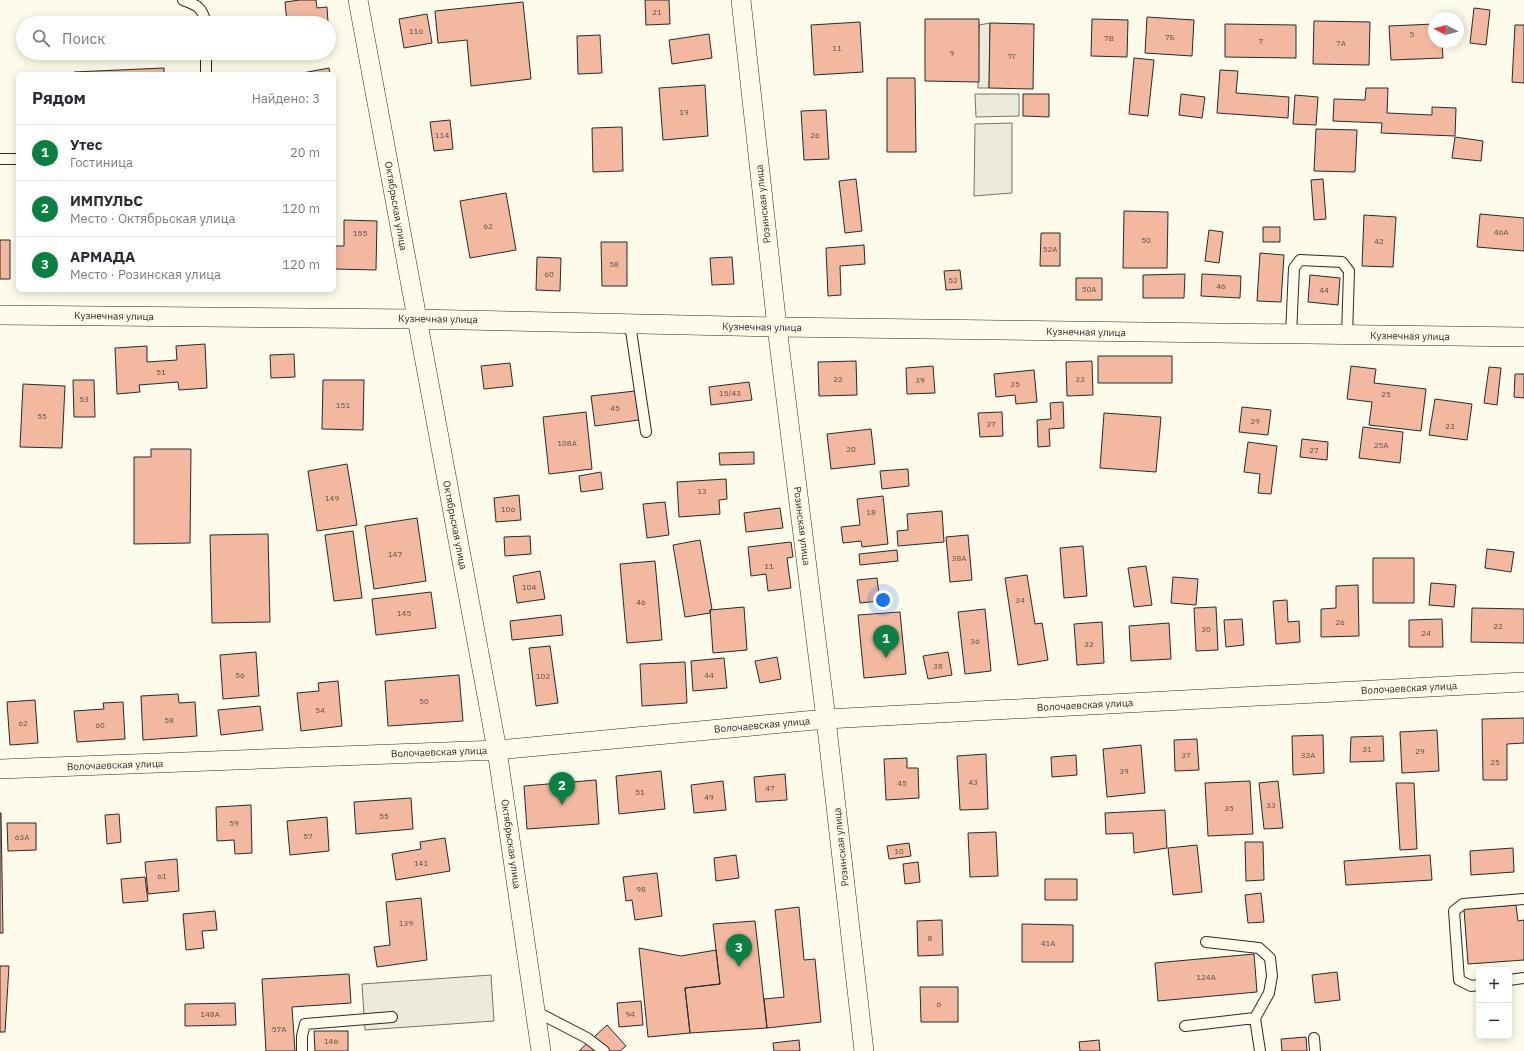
<!DOCTYPE html>
<html lang="ru">
<meta charset="utf-8">
<style>
body{margin:0;font-family:"IBM Plex Sans",sans-serif;background:#f7f7f7;color:#2b2b33}
.controls{position:absolute;right:12px;bottom:12px;display:grid;overflow:hidden;border-radius:6px;box-shadow:0 2px 10px #0003}
.controls button{width:36px;height:36px;display:grid;place-items:center;padding:0;border:0;border-bottom:1px solid #e1e1e2;background:#fff;color:#2b2b33;font:20px sans-serif}
.compass{position:absolute;left:1428px;top:12px;width:36px;height:36px;border-radius:50%;background:#fff;box-shadow:0 2px 10px #0003;rotate:277deg}
.you{position:absolute;left:883px;top:600px;width:14px;height:14px;margin:-10px;border:3px solid #fff;border-radius:50%;background:#1a73e8;box-shadow:0 0 0 6px #1a73e833}
.badge{display:grid;place-items:center;width:26px;height:26px;border-radius:50%;background:#0b8043;color:#fff;font-size:13px;font-weight:700}
.pin{position:absolute;translate:-50% -33px;filter:drop-shadow(0 1px 2px #0008)}
.pin::after{content:'';position:absolute;top:21px;width:14px;height:12px;background:inherit;clip-path:polygon(0 0,100% 0,50% 100%)}
.list{margin:0;padding:0;list-style:none}
h2{display:flex;justify-content:space-between;align-items:center;height:52px;margin:0;padding:0 16px;font-size:17px}
h2 small{font-size:13px;font-weight:400;color:#7c7c81}
.list li{display:grid;grid-template-columns:26px 1fr auto;gap:12px;align-items:center;box-sizing:border-box;height:56px;padding:0 16px;border-top:1px solid #e1e1e2}
.list b{display:block;font-size:15px;white-space:nowrap}
.list p{margin:0;font-size:13px;white-space:nowrap;color:#7c7c81}
.list em{font-size:13px;font-style:normal;color:#7c7c81}
.icon{flex:none;width:22px;height:22px;fill:none;stroke:currentColor;stroke-width:2;stroke-linecap:round;stroke-linejoin:round}
.map{position:relative;flex:none;width:1524px;height:1051px;overflow:hidden}
.search{position:absolute;background:#fff;box-shadow:0 2px 10px #0003;left:16px;top:16px;width:320px;height:44px;display:flex;align-items:center;gap:10px;box-sizing:border-box;padding:0 14px;border-radius:22px;color:#7c7c81;font-size:15px}
.panel{position:absolute;background:#fff;box-shadow:0 2px 10px #0003;left:16px;top:72px;width:320px;height:220px;border-radius:6px}
.map>svg:first-child{display:block}
.green{fill:#ecebdb;stroke:#74746e}
.parking{fill:#eceadb;stroke:#74746e}
.building{fill:#f2b8a0;stroke:#2b2b2b}
.lines{fill:none;stroke-linecap:round;stroke-linejoin:round}
.service-casing{stroke:#2b2b2b;stroke-width:12}
.minor-casing{stroke:#2b2b2b;stroke-width:20}
.service{stroke:#fdfbea;stroke-width:10}
.minor{stroke:#fdfbea;stroke-width:19}
.labels{text-anchor:middle;dominant-baseline:central;stroke-width:3;stroke-linejoin:round;paint-order:stroke}
.number-label{font-size:8px;fill:#5d4e48}
.street-label{font-size:10px;fill:#2b2b2b;stroke:#fdfbea}
</style>
<div class="map">
<svg width="1524" height="1051" viewBox="0 0 1524 1051">
<rect width="100%" height="100%" fill="#fdfbea"/>
<path class="green" d="M990 23 989 88H978L979 25Z
M975 94H1019V116L976 117Z
M1012 123V193L974 196 975 124Z"/>
<path class="parking" d="M491 975 494 1021 365 1030 362 984Z"/>
<path class="building" d="M300 0H316L317 8 327 7 328 22 287 23 285 2Z
M645 0H669L670 24 646 25Z
M523 2 531 79 471 86 467 40 438 43 435 11Z
M1474 8 1490 10 1486 45 1470 43Z
M427 14 432 43 404 48 399 19Z
M1147 17 1194 20 1192 56 1145 53Z
M925 19H979V82L925 81Z
M1092 19 1128 20 1127 57 1091 56Z
M1314 21 1370 22 1369 65 1313 64Z
M860 22 863 72 814 75 811 25Z
M990 23 1034 24 1033 89 989 88Z
M1225 24 1296 25V58L1225 57Z
M1434 24V42H1442L1443 58 1391 60 1389 26Z
M1515 25H1524V83L1512 82Z
M709 34 712 58 672 64 669 40Z
M600 35 602 73 578 74 577 36Z
M1134 58 1154 60 1148 116 1129 114Z
M164 68V74H74V72Z
M329 68 330 74H297Z
M1220 70 1238 71 1236 93 1289 97 1288 118 1217 113Z
M887 78H915L916 152H887Z
M705 85 708 136 663 140 659 88Z
M1366 88H1388L1387 113 1432 115V107L1456 108 1455 136 1381 133 1382 123 1333 121 1334 99 1365 100Z
M1023 94H1049V117L1023 116Z
M1181 94 1205 97 1202 118 1179 115Z
M1295 95 1318 97 1316 125 1293 124Z
M826 110 829 159 804 160 801 111Z
M450 120 453 149 434 151 430 122Z
M622 127 623 171 593 172 592 128Z
M1316 129 1357 130 1355 172 1314 171Z
M1455 137 1483 141 1481 161 1452 158Z
M856 179 862 231 845 233 839 181Z
M1323 179 1326 219 1314 220 1311 180Z
M506 193 516 250 470 258 460 201Z
M1124 211 1168 212 1167 268H1123Z
M1480 214 1524 218V251L1477 247Z
M1364 215 1396 217 1393 267 1362 266Z
M344 220 377 221 376 270 334 269V246H344Z
M1263 227H1280V242H1263Z
M1209 230 1223 232 1219 263 1205 261Z
M1041 233H1060V266H1040Z
M0 240H10V279H0Z
M601 242H627V286H602Z
M864 245 865 264 840 266 841 295 828 296 826 248Z
M1260 253 1284 255 1281 302 1257 301Z
M537 257 561 258 560 291 536 290Z
M732 257 734 284 712 285 710 258Z
M960 270 962 289 946 290 944 271Z
M1185 274 1184 298H1143V275Z
M1202 274 1241 276 1240 298 1201 296Z
M1310 275 1340 278 1338 305 1308 302Z
M1076 278H1102V300H1076Z
M205 344 207 388 179 390 178 382 139 385 140 392 117 394 115 348 147 346V362L177 360 176 346Z
M294 354 295 377 271 378 270 355Z
M1098 356H1172V383H1098Z
M856 361 857 395 819 396 818 362Z
M1092 361 1093 395 1067 396 1066 362Z
M510 363 513 386 484 389 481 366Z
M933 366 935 393 907 394 906 368Z
M1351 366 1376 369 1374 383 1426 389 1421 431 1369 425 1372 402 1347 399Z
M1489 367 1501 368 1497 405 1484 403Z
M1034 370 1037 402 1016 404 1015 395 996 397 994 374Z
M1515 374H1524V398L1514 397Z
M73 380H94L95 417H74Z
M323 380H364L363 430 322 429Z
M749 382 752 400 711 405 709 387Z
M23 384 65 386 62 448 20 447Z
M635 391 639 420 595 426 591 396Z
M1435 399 1472 404 1467 440 1429 435Z
M1063 402 1064 428 1049 429 1050 446 1038 447 1037 420 1051 419 1050 403Z
M1242 407 1271 410 1268 435 1239 432Z
M586 412 592 469 549 474 543 417Z
M1002 412 1003 436 980 437 978 413Z
M1104 413 1161 417 1156 472 1100 468Z
M1363 427 1403 432 1400 463 1359 458Z
M871 429 875 464 831 469 827 434Z
M1302 439 1328 442 1327 460 1300 457Z
M1248 442 1277 446 1271 494 1258 493 1260 474 1244 472Z
M151 449H191L190 543 134 544V457H151Z
M754 452V464L720 465 719 453Z
M347 464 357 525 317 531 308 471Z
M908 469 909 486 882 489 880 471Z
M601 472 603 489 581 492 579 476Z
M726 479 727 499 719 500 720 514 679 517 677 482Z
M519 495 521 520 496 522 494 498Z
M883 496 888 544 862 547 861 541 843 543 841 527 860 525 857 499Z
M665 502 669 535 647 538 643 504Z
M780 508 783 528 746 532 744 513Z
M942 511 944 542 898 546 897 531 908 530 907 514Z
M417 518 426 581 374 589 365 526Z
M353 531 362 598 334 601 325 535Z
M268 534 270 622 212 623 210 535Z
M968 535 972 580 950 582 946 537Z
M530 536 531 554 505 556 504 537Z
M700 540 712 609 710 610V613L685 617 673 545Z
M791 542 793 557 787 558 791 588 768 591 766 574 751 576 748 547Z
M1083 546 1087 596 1064 598 1060 548Z
M1487 549 1514 552 1511 572 1485 568Z
M897 550 898 561 860 565 859 554Z
M1373 558H1414V603H1373Z
M655 561 662 640 627 643 620 564Z
M1146 566 1152 605 1134 607 1128 568Z
M540 571 545 599 517 603 513 576Z
M1027 575 1035 624 1042 623 1048 660 1018 665 1005 578Z
M1173 577 1198 579 1196 605 1171 603Z
M877 578 880 601 860 603 857 580Z
M1431 583 1456 585 1454 607 1429 605Z
M1358 585 1359 636 1321 637V609L1336 608V586Z
M431 592 436 628 376 635 372 599Z
M1287 600 1288 622 1299 621 1300 642 1276 644 1273 601Z
M744 607 747 650 713 653 710 610Z
M1216 607 1218 650 1196 651 1194 608Z
M1472 608 1524 609V643L1471 642Z
M985 609 991 671 965 674 958 612Z
M900 612 906 674 864 678 858 615Z
M561 615 563 635 512 640 510 621Z
M1242 619 1244 645 1226 647 1224 620Z
M1442 619 1443 647H1409V620Z
M1102 622 1104 663 1077 665 1074 624Z
M1169 623 1171 659 1131 661 1129 626Z
M550 646 558 703 536 706 529 648Z
M256 652 259 696 223 699 220 655Z
M948 652 952 675 928 679 923 656Z
M777 657 781 679 760 683 755 661Z
M724 658 727 688 693 691 691 661Z
M685 662 687 703 642 706 640 664Z
M459 675 463 721 388 726 385 681Z
M338 681 342 726 301 731 297 693 319 691 318 683Z
M178 694 179 703 195 702 197 736 143 740 141 696Z
M35 700 38 743 10 745 7 702Z
M123 702 125 739 77 742 74 711 104 709 103 703Z
M260 706 263 730 221 735 218 710Z
M1524 718V743L1507 744V780H1483L1482 719Z
M1437 730 1439 771 1402 773 1400 732Z
M1323 735 1324 773 1293 775 1292 736Z
M1383 736 1384 761 1350 762 1351 737Z
M1197 739 1199 770 1175 771 1174 740Z
M1141 745 1145 793 1107 797 1103 749Z
M986 754 988 809 960 810 957 756Z
M1076 755 1077 775 1052 777 1051 757Z
M907 758V768H918L919 798 886 800 884 759Z
M661 771 665 809 619 814 616 776Z
M785 774 787 800 756 802 754 777Z
M596 780 599 824 527 829 524 786Z
M723 781 726 810 694 813 691 785Z
M1250 781 1253 834 1208 836 1205 783Z
M1278 781 1283 828 1264 829 1259 783Z
M1396 783H1414L1417 849 1400 850Z
M411 798 413 829 356 834 354 802Z
M251 805 252 853 235 854 234 840 217 841 216 807Z
M1165 810 1167 848 1134 853 1133 833 1106 834 1105 813Z
M0 813H1L3 933H0Z
M119 814 121 842 107 844 105 815Z
M327 817 329 851 290 855 287 821Z
M7 823H36V850L8 851Z
M996 832 998 876 970 877 968 833Z
M445 838 450 871 396 880 392 854 421 849 420 842Z
M1245 842H1263L1264 880 1246 881Z
M909 843 911 856 889 859 887 846Z
M1197 845 1202 892 1173 895 1168 848Z
M1513 848 1514 872 1471 875 1470 851Z
M736 855 739 878 716 881 714 858Z
M1430 855 1432 880 1346 885 1344 861Z
M177 859 179 891 148 894 145 862Z
M918 862 920 882 905 884 903 864Z
M657 873 662 916 635 920 632 900 626 901 623 877Z
M145 877 148 901 123 903 121 879Z
M1045 879H1077V900H1045Z
M1261 893 1264 922 1248 923 1245 895Z
M421 898 427 960 377 967 374 947 390 945 386 902Z
M1516 905 1518 921 1524 920V960L1468 964 1464 909Z
M799 907 804 960 815 959 821 1022 767 1028 764 999 784 997 775 910Z
M215 911 217 930 202 931 204 948 186 950 183 914Z
M942 920 943 955 918 956 917 921Z
M755 921 767 1028 690 1033 685 988 720 984 713 924Z
M1022 924 1073 925V962H1022Z
M639 948 681 956 716 950 720 984 685 988 690 1033 648 1037Z
M1254 954 1257 992 1158 1001 1155 963Z
M0 966H9L5 1032H0Z
M1337 972 1340 1000 1315 1003 1312 975Z
M349 974 351 1003 292 1007 295 1051H266L262 979Z
M920 987H958V1022H921Z
M641 1001 643 1025 619 1027 617 1003Z
M235 1003 236 1025 185 1026V1004Z
M607 1025 626 1046 620 1051H579Z
M314 1031H348V1051H315Z
M1306 1037 1307 1051H1282L1281 1039Z
M799 1040 800 1051H774L773 1043Z
M1099 1040 1100 1051H1080L1079 1042Z"/>
<g class="lines">
<g class="service-casing">
<path id="service" d="M183 0C197 5 202 7 206 23
M206 74V53
M0 159H18
M630 324 646 432
M1291 335 1294 268 1300 260 1342 262 1349 271 1347 336
M1206 942 1259 948 1270 958 1272 976 1269 993 1255 1018 1260 1051
M1509 980 1524 978
M1479 985 1471 986 1459 980 1454 911 1463 904 1524 899
M535 1011 587 1038 604 1051
M1185 1026 1255 1018
M1314 1038 1315 1051
M302 1051V1036L305 1024 392 1017"/>
</g>
<g class="minor-casing">
<path id="minor" d="M358 0 497 750 541 1051
M741 0 777 327 826 719 864 1051
M0 315 416 319 777 327 1524 337
M0 769 497 750 826 719 1524 682"/>
</g>
<use href="#service" class="service"/>
<use href="#minor" class="minor"/>
</g>
<g class="labels">
<g class="number-label">
<text x="657" y="12">21</text>
<text x="416" y="31">116</text>
<text x="1412" y="34">5</text>
<text x="1170" y="37">7Б</text>
<text x="1109" y="38">7В</text>
<text x="1261" y="41">7</text>
<text x="1341" y="43">7А</text>
<text x="837" y="48">11</text>
<text x="952" y="53">9</text>
<text x="1012" y="56">7Г</text>
<text x="684" y="112">19</text>
<text x="442" y="135">114</text>
<text x="815" y="135">26</text>
<text x="488" y="226">62</text>
<text x="1501" y="232">46А</text>
<text x="360" y="233">155</text>
<text x="1146" y="240">50</text>
<text x="1379" y="241">42</text>
<text x="1050" y="249">52А</text>
<text x="614" y="264">58</text>
<text x="549" y="274">60</text>
<text x="953" y="280">52</text>
<text x="1221" y="286">46</text>
<text x="1089" y="289">50А</text>
<text x="1324" y="290">44</text>
<text x="161" y="372">51</text>
<text x="838" y="379">22</text>
<text x="1080" y="379">33</text>
<text x="920" y="380">39</text>
<text x="1015" y="384">35</text>
<text x="730" y="393">15/43</text>
<text x="1386" y="394">25</text>
<text x="84" y="399">53</text>
<text x="343" y="405">151</text>
<text x="615" y="408">45</text>
<text x="42" y="416">55</text>
<text x="1255" y="421">29</text>
<text x="991" y="424">37</text>
<text x="1450" y="426">23</text>
<text x="567" y="443">108А</text>
<text x="1381" y="445">25А</text>
<text x="851" y="449">20</text>
<text x="1314" y="450">27</text>
<text x="702" y="491">13</text>
<text x="332" y="498">149</text>
<text x="508" y="509">106</text>
<text x="871" y="512">18</text>
<text x="395" y="554">147</text>
<text x="959" y="558">38А</text>
<text x="769" y="566">11</text>
<text x="529" y="587">104</text>
<text x="1020" y="600">34</text>
<text x="641" y="602">46</text>
<text x="404" y="613">145</text>
<text x="1340" y="622">26</text>
<text x="1498" y="626">22</text>
<text x="1206" y="629">30</text>
<text x="1426" y="633">24</text>
<text x="975" y="641">36</text>
<text x="1089" y="644">32</text>
<text x="938" y="666">38</text>
<text x="240" y="675">56</text>
<text x="709" y="675">44</text>
<text x="543" y="676">102</text>
<text x="424" y="701">50</text>
<text x="320" y="710">54</text>
<text x="169" y="720">58</text>
<text x="23" y="723">62</text>
<text x="100" y="725">60</text>
<text x="1367" y="749">31</text>
<text x="1420" y="751">29</text>
<text x="1186" y="755">37</text>
<text x="1308" y="755">33А</text>
<text x="1495" y="762">25</text>
<text x="1124" y="771">39</text>
<text x="973" y="782">43</text>
<text x="902" y="783">45</text>
<text x="770" y="788">47</text>
<text x="640" y="792">51</text>
<text x="709" y="797">49</text>
<text x="1271" y="805">33</text>
<text x="1229" y="808">35</text>
<text x="384" y="816">55</text>
<text x="234" y="823">59</text>
<text x="308" y="836">57</text>
<text x="22" y="837">63А</text>
<text x="899" y="851">10</text>
<text x="421" y="863">141</text>
<text x="162" y="876">61</text>
<text x="641" y="889">98</text>
<text x="406" y="923">139</text>
<text x="930" y="938">8</text>
<text x="1048" y="943">41А</text>
<text x="1206" y="977">124А</text>
<text x="939" y="1004">6</text>
<text x="210" y="1014">148А</text>
<text x="630" y="1014">94</text>
<text x="279" y="1029">57А</text>
<text x="331" y="1041">146</text>
</g>
<g class="street-label">
<text transform="translate(763 204) rotate(-96)">Розинская улица</text>
<text transform="translate(396 206) rotate(80)">Октябрьская улица</text>
<text transform="translate(114 316) rotate(1)">Кузнечная улица</text>
<text transform="translate(438 319) rotate(1)">Кузнечная улица</text>
<text transform="translate(762 327) rotate(1)">Кузнечная улица</text>
<text transform="translate(1086 332) rotate(1)">Кузнечная улица</text>
<text transform="translate(1410 336) rotate(1)">Кузнечная улица</text>
<text transform="translate(455 525) rotate(79)">Октябрьская улица</text>
<text transform="translate(802 526) rotate(83)">Розинская улица</text>
<text transform="translate(1409 688) rotate(-3)">Волочаевская улица</text>
<text transform="translate(1085 705) rotate(-3)">Волочаевская улица</text>
<text transform="translate(762 725) rotate(-5)">Волочаевская улица</text>
<text transform="translate(439 752) rotate(-2)">Волочаевская улица</text>
<text transform="translate(115 765) rotate(-2)">Волочаевская улица</text>
<text transform="translate(511 844) rotate(82)">Октябрьская улица</text>
<text transform="translate(841 847) rotate(-96)">Розинская улица</text>
</g>
</g>
</svg>
<div class="controls">
<button>+</button>
<button>−</button>
</div>
<svg class="compass" viewBox="-18 -18 36 36"><path d="M0-13l5 13h-10z" fill="#e53935"/><path d="M0 13l5-13h-10z" fill="#7c7c81"/></svg>
<div class="you"></div>
<div class="pin badge" style="left:886px;top:658px">1</div>
<div class="pin badge" style="left:562px;top:805px">2</div>
<div class="pin badge" style="left:739px;top:967px">3</div>
<div class="search"><svg class="icon" aria-label="search" viewBox="0 0 24 24"><circle cx="10" cy="10" r="6"/><path d="M15 15l6 6"/></svg>Поиск</div>
<section class="panel">
<h2>Рядом<small>Найдено: 3</small></h2>
<ul class="list">
<li><span class="badge">1</span><div><b>Утес</b><p>Гостиница</p></div><em>20 m</em></li>
<li><span class="badge">2</span><div><b>ИМПУЛЬС</b><p>Место · Октябрьская улица</p></div><em>120 m</em></li>
<li><span class="badge">3</span><div><b>АРМАДА</b><p>Место · Розинская улица</p></div><em>120 m</em></li>
</ul>
</section>
</div>
